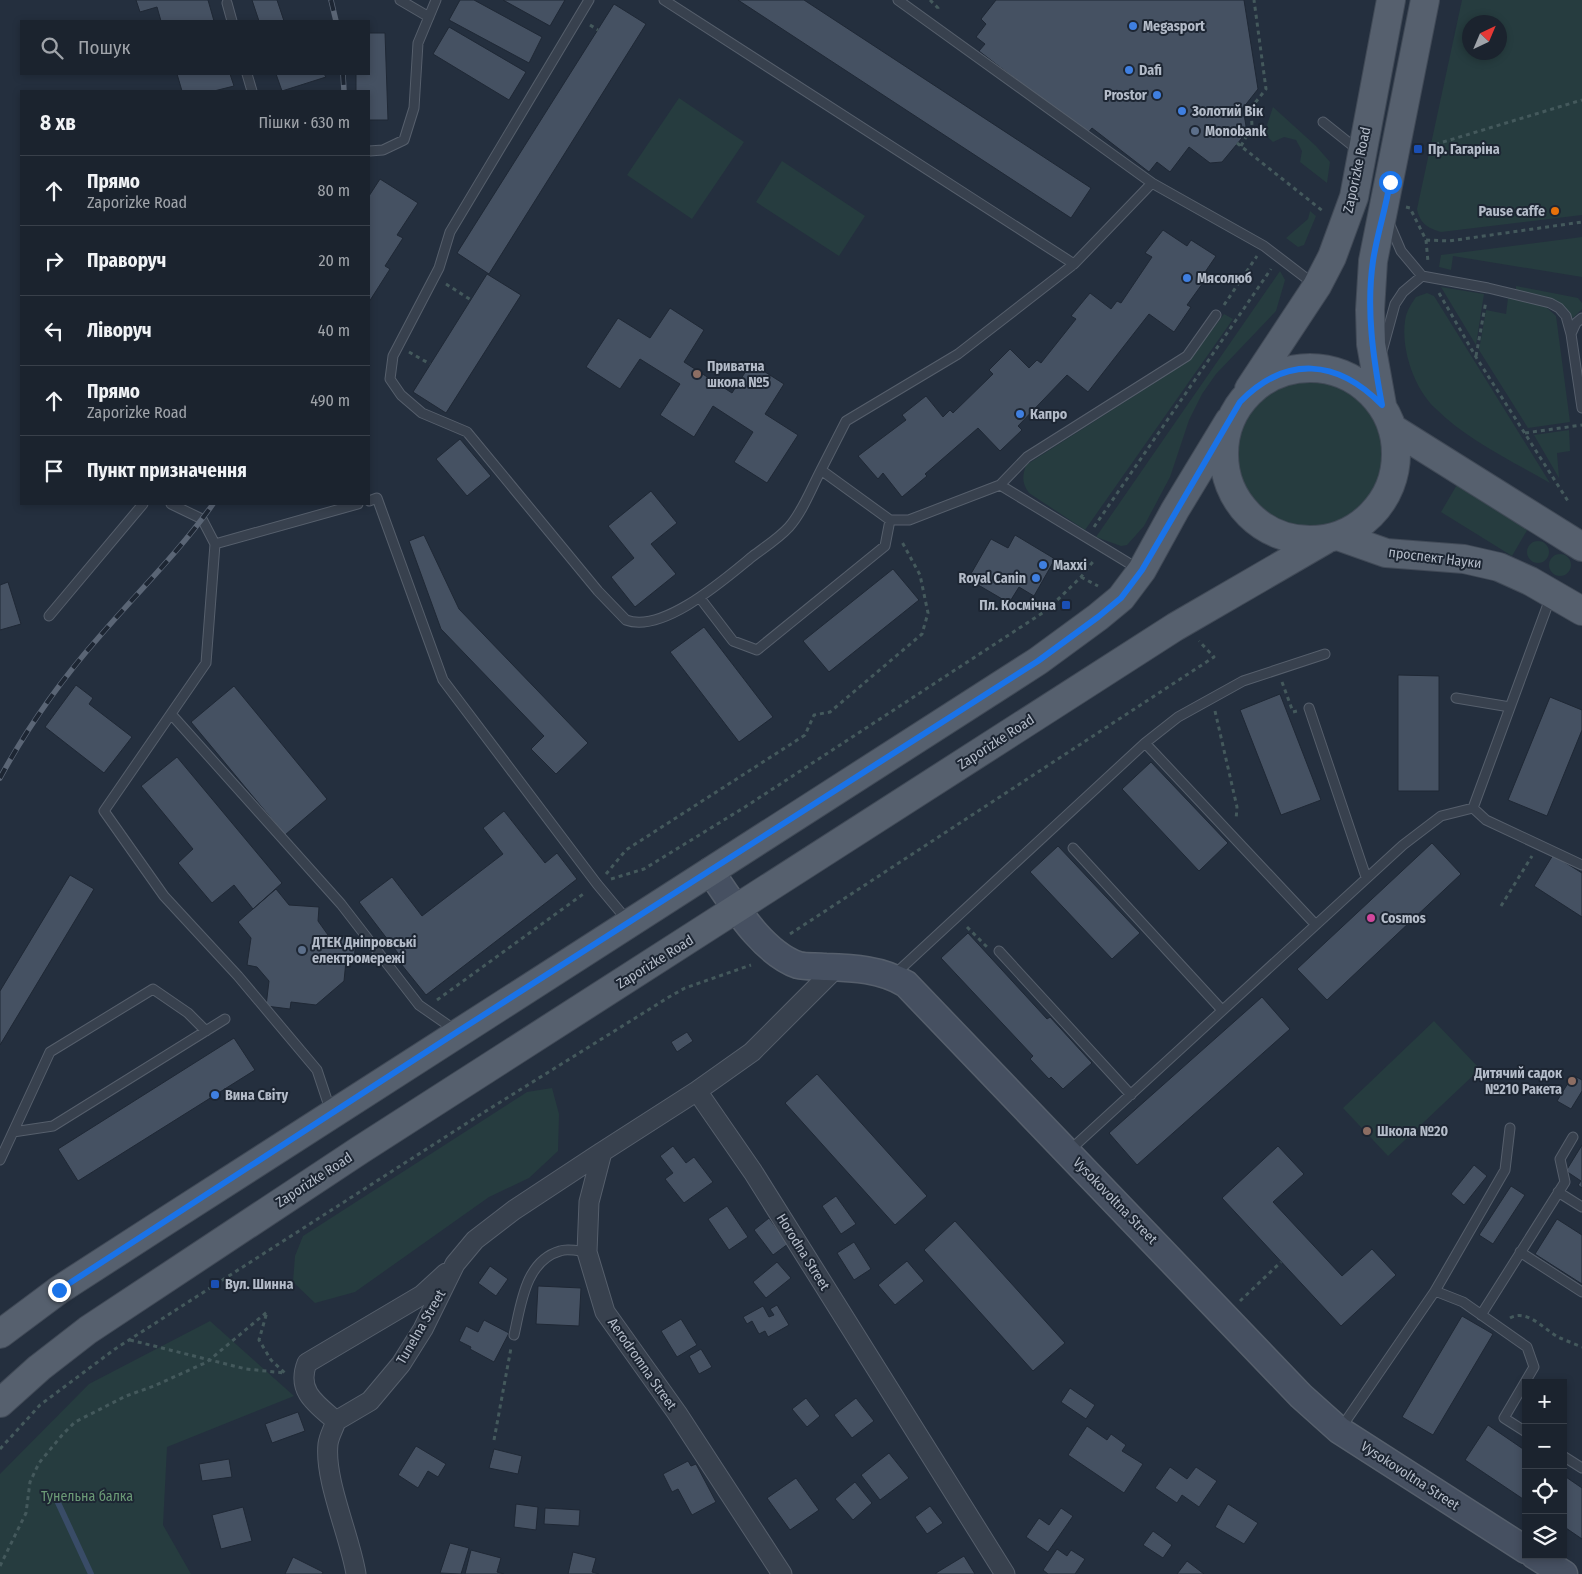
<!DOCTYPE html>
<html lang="uk">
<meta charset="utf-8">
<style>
body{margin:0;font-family:"Fira Sans Condensed",sans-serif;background:#242b36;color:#f1f3f6}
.controls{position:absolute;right:15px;bottom:15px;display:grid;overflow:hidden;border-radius:0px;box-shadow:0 2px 8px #0003}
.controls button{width:45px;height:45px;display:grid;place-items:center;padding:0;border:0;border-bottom:1px solid #39404a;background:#1b232e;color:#f1f3f6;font:25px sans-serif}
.compass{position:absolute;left:1462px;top:15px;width:45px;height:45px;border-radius:50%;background:#1b232e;box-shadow:0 2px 8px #0003;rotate:44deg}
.stop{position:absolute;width:15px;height:15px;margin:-11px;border:4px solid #1a73e8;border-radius:50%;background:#fff}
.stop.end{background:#1a73e8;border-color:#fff;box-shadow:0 1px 5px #0008}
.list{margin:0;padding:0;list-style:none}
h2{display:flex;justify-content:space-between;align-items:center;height:65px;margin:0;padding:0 20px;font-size:21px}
h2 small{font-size:16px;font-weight:400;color:#a0a4aa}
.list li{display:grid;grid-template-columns:32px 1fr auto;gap:15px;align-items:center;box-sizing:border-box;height:70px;padding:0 20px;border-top:1px solid #39404a}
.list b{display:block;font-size:19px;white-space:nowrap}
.list p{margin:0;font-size:16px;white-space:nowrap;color:#a0a4aa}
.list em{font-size:16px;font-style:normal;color:#a0a4aa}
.icon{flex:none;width:28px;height:28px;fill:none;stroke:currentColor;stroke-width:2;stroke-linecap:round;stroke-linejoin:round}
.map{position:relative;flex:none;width:1582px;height:1574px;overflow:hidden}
.search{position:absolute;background:#1b232e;box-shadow:0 2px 8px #0003;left:20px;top:20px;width:350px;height:55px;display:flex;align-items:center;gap:12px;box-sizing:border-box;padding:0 18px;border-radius:0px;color:#a0a4aa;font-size:19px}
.panel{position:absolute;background:#1b232e;box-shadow:0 2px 8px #0003;left:20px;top:90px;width:350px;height:415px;border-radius:0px}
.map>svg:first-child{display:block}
.green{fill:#263c3f;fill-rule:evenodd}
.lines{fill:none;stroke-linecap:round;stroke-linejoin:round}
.stream{stroke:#394c67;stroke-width:6}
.building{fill:#455162;stroke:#1f2835}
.service-casing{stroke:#565f6c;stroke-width:11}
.minor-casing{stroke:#565f6c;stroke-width:21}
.secondary-casing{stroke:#565f6c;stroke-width:29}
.primary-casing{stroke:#414a57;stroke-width:30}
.path{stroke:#44595c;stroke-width:3;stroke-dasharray:4 4;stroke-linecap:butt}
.service{stroke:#38414e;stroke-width:9}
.minor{stroke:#38414e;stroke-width:19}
.secondary{stroke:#465061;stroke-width:26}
.primary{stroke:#56606e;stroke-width:28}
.rail-casing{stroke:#5a6575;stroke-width:5.5}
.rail{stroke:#1d2633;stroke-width:4;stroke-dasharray:11;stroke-linecap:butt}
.route{stroke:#1a73e8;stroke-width:6}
.shop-dot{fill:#3f7fe0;stroke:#1d2633;stroke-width:2}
.service-dot{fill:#5c6f8a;stroke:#1d2633;stroke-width:2}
.transit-dot{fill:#1a4fb4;stroke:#1d2633;stroke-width:2}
.food-dot{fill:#e8710a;stroke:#1d2633;stroke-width:2}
.education-dot{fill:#8d6e63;stroke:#1d2633;stroke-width:2}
.hotel-dot{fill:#d1479c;stroke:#1d2633;stroke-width:2}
.labels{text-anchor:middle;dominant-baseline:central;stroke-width:4;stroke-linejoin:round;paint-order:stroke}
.poi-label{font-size:14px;font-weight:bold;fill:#b4bcc9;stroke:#1d2633;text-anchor:start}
.street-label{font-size:14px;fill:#b4bcc9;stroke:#1d2633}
.park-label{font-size:14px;fill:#6b9a76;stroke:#1d2633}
</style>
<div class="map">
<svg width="1582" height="1574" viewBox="0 0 1582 1574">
<rect width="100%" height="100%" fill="#242f3e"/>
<path class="green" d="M1462 0H1582V215L1441 232C1428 228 1420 224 1417 209ZM1470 22H1500V52H1470Z
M679 98 744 142 692 219 627 175Z
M1273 107 1316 146 1330 162 1327 183 1300 162 1302 151 1296 140 1284 137 1273 142 1264 134Z
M782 161 865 216 839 256 756 202Z
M1310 211 1316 216 1304 245 1298 247 1286 238 1308 219Z
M1582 237V277L1453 256 1451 270 1439 267 1441 255Z
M1280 271 1285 280 1276 311 1216 374 1202 394 1189 420 1170 477 1144 526 1127 545 1121 546 1096 537Z
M1516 286 1578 298 1582 303V309L1573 318C1556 295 1542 295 1516 291Z
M1441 287 1484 294 1476 345Z
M1427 293 1434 296 1550 483C1512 461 1467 440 1435 408 1414 388 1401 349 1405 321 1406 312 1411 304 1416 297Z
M1508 298 1546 307 1556 316 1570 422 1528 428 1479 350 1486 310 1506 314Z
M1224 314 1233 319 1085 530 1029 493C1022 483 1022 477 1026 465L1189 361Z
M1234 454a74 74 0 1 1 148 0a74 74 0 1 1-148 0Z
M1569 430 1570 451 1557 453 1559 478 1534 435Z
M1458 483 1529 527 1512 556 1441 512Z
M1527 552a11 11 0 1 1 22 0a11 11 0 1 1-22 0Z
M1549 565a11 11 0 1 1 22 0a11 11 0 1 1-22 0Z
M1434 1021 1480 1069 1388 1156 1343 1108Z
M552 1088 559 1114 558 1151 529 1178 489 1197 355 1292 315 1303 293 1282 295 1256 303 1236 527 1092Z
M210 1321 294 1396 167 1447 163 1525 191 1574H0V1474L89 1384Z"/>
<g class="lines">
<path class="stream" d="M54 1494 91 1574"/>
</g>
<path class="building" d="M136 0H208L214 21H161L157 7 140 12Z
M252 0H277L284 21H259Z
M460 0H474L542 37 529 63 449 20Z
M503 0H565L550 26Z
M738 0H804L1091 188 1071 218Z
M996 0H1244L1258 89 1243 108 1247 132 1222 162 1210 163 1189 147 1170 172 1157 162 1149 172 1092 128 1087 134 979 51 985 44 976 37 986 24 981 19Z
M614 4 646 24 489 274 457 253Z
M449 27 526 72 509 100 433 54Z
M369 33H385L388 120H369V91H356V74H369Z
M177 74H230L234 86 214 91H182Z
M276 74H324L326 77 282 91Z
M380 179 418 203 397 235 403 238 385 266 390 269 369 302V196Z
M1163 230 1187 246 1191 240 1216 256 1201 278 1205 280 1187 305 1191 307 1174 332 1149 314 1088 392 1067 375 1018 426 1022 430 1000 451 978 428 925 474 927 476 902 497 883 473 878 479 858 456 906 420 902 415 926 396 943 417 950 410 953 413 993 374 989 370 1010 349 1029 368 1037 360 1041 363 1076 319 1071 316 1090 293 1111 309 1117 301 1121 303 1152 257 1145 253Z
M487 274 521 295 446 413 413 392Z
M670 308 704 330 684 362 732 393 751 363 784 384 765 414 798 435 767 483 734 462 753 432 713 406 694 437 660 415 680 384 640 359 620 389 586 367 618 318 650 338Z
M460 439 491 476 467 496 436 459Z
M651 491 677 523 651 544 676 574 635 607 611 577 634 558 608 526Z
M424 535 459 609 588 743 556 774 531 749 544 736 441 629 409 541Z
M1015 535 1055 559 1034 596 1019 587 1009 603 968 579 991 539 1008 548Z
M893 569 919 600 829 672 803 641Z
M8 582 21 624 0 630V585Z
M704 627 773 717 739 742 670 652Z
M1398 675 1439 676V791H1398Z
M76 685 93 698 89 704 132 737 104 773 45 727Z
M234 686 327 799 285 835 191 722Z
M1280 694 1321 800 1281 815 1240 710Z
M1550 697 1582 710V730L1547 816 1508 800Z
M177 757 282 883 253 909 234 885 212 903 178 863 193 849 141 786Z
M1151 762 1228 843 1199 871 1122 789Z
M504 811 545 863 557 853 577 879 426 995 401 964 404 961 359 902 392 877 422 916 503 854 483 828Z
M1432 843 1461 874 1327 1000 1297 969Z
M1058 846 1140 933 1112 959 1030 872Z
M1553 855 1582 873V917L1534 886Z
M70 875 94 889 0 1045V991Z
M276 889 289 905 319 907 318 921 328 935 356 937 354 962 346 961 344 981 316 1005 291 1002 290 1009 266 1006 269 981 257 967 247 965 251 938 238 922Z
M968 933 1047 1019 1050 1017 1092 1063 1063 1089 1051 1077 1049 1079 1030 1059 1033 1056 941 958Z
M1262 997 1290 1029 1137 1165 1109 1133Z
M687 1032 693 1041 677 1052 671 1042Z
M234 1038 255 1070 78 1181 58 1149Z
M817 1074 927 1196 895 1225 785 1103Z
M1573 1075 1582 1080V1091L1571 1109 1557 1101Z
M1582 1145V1188L1578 1185 1581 1181 1566 1171Z
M673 1146 686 1163 694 1157 713 1182 684 1203 665 1179 673 1173 660 1156Z
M1278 1146 1304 1174 1273 1202 1342 1276 1372 1249 1396 1275 1341 1326 1222 1198Z
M1474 1165 1487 1176 1464 1205 1451 1194Z
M1511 1186 1525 1195 1493 1244 1479 1235Z
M836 1196 856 1224 841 1234 822 1206Z
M727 1206 748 1237 729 1250 708 1219Z
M769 1218 788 1244 773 1255 754 1230Z
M1557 1219 1582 1235V1284L1535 1254Z
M955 1221 1065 1343 1033 1371 924 1250Z
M854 1242 871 1269 854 1280 837 1253Z
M907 1261 924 1281 895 1305 878 1285Z
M777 1262 791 1278 766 1298 753 1282Z
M490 1266 508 1279 496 1296 478 1283Z
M538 1286 581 1288 579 1326 536 1324Z
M777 1305 789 1325 768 1337 765 1331 759 1334 752 1321 747 1324 743 1317 763 1306 769 1317 774 1315 770 1309Z
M1462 1316 1493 1334 1433 1435 1402 1417Z
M681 1319 697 1345 677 1357 661 1331Z
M484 1320 509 1333 494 1362 470 1349 471 1347 459 1341 466 1326 478 1332Z
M701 1349 712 1367 699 1374 689 1356Z
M1070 1388 1095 1405 1086 1419 1061 1402Z
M806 1398 820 1416 807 1427 792 1409Z
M856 1398 874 1421 852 1438 834 1415Z
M298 1412 305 1431 272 1443 265 1424Z
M1488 1425 1526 1451V1501L1465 1460Z
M1087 1426 1107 1440 1111 1434 1126 1445 1122 1451 1143 1464 1124 1493 1068 1455Z
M416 1446 446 1464 438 1477 428 1471 418 1488 398 1475Z
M494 1449 522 1456 518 1474 489 1468Z
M889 1453 909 1478 880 1500 861 1475Z
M229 1459 232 1477 202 1481 199 1464Z
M688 1461 691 1466 696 1464 716 1502 692 1515 678 1489 672 1492 663 1474Z
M1170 1467 1187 1479 1196 1467 1217 1481 1199 1507 1182 1495 1177 1503 1155 1488Z
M1563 1475 1582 1488V1539L1563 1526Z
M796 1478 819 1510 790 1530 767 1498Z
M855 1482 872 1503 853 1520 835 1499Z
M516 1504 538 1507 536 1530 514 1527Z
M1228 1504 1258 1523 1244 1544 1215 1527Z
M930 1506 943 1523 927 1534 915 1517Z
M243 1507 252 1541 221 1549 212 1515Z
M545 1508 580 1510 579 1526 544 1524Z
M1061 1508 1073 1516 1048 1552 1026 1537 1039 1518 1049 1525Z
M1153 1531 1172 1545 1163 1558 1143 1545Z
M450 1543 469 1548 461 1574 440 1573Z
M1057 1549 1067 1556 1071 1550 1085 1559 1075 1574H1048L1043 1570Z
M471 1550 501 1558 497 1572 504 1574H465Z
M573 1552 596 1558 592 1572 599 1574H568Z
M964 1556 975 1574H936V1573Z
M293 1557 323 1572 322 1574H285Z
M1187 1561 1204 1574H1177Z"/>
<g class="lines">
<g class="service-casing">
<path id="service" d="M400 0 429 17
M589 0 450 232 439 268 393 356 390 379 401 395 422 413 467 432 598 591 626 620C663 634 726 578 753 556 765 547 779 538 789 527 803 511 811 489 821 470
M664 0 1074 264 1152 183
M898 0 1152 183 1264 246 1315 285
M227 3 232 21
M247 74 252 91
M1323 122 1358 150
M369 151 383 150 404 140 414 108 418 43 436 0
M1389 223 1401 251 1422 276 1488 288 1550 303 1559 308 1566 316 1571 334 1582 408
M1074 264 958 354 846 421 821 470 890 520H909L1000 485 1140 570
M1571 334 1576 323 1582 318
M1381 355 1395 304 1403 292 1422 276
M1000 485 1027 457 1187 356 1216 315
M369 501 377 498 443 680 597 884 627 920
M171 504 202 519 215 544
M700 598 733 641 757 650 885 546 890 520
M49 616 143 504
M1456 698 1510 707
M1309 708 1366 877
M171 714 341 904 419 1005 455 1030
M1145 743 1315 924
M1473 808 1486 820 1582 865
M1073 848 1222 1010
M999 951 1131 1095
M895 974 1145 743 1178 717 1243 681 1325 654
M331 1112 317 1070 238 976 164 896 104 811 206 663 215 544 358 504
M13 1132 50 1052 153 989 188 1013 206 1031
M1069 1151 1403 845 1441 816 1473 808 1551 596
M0 1160 13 1132 53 1126 225 1019
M1558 1192 1582 1207
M1520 1252 1582 1292
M1435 1291 1505 1170 1510 1128
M1481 1315 1565 1182 1560 1159 1573 1137
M514 1335C521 1305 525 1261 560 1251 567 1248 579 1251 587 1252
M1341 1428 1435 1291 1463 1302 1527 1347 1534 1367 1504 1418 1526 1432
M1563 1456 1582 1468"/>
</g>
<g class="minor-casing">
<path id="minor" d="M837 967 752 1052 697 1091 753 1172 1005 1574
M697 1091 602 1152 589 1202 587 1252 605 1312 677 1413 782 1574
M336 1421C316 1404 296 1391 307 1363L422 1295 446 1273
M356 1574C350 1536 324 1480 328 1444 329 1436 334 1428 336 1421L370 1401 401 1364 423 1329 455 1264 475 1240 514 1210 602 1152"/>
</g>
<g class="secondary-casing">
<path id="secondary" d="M710 871C732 902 761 952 798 965 806 967 817 966 825 967 854 968 881 969 906 984L1301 1396 1339 1430 1526 1550
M1534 1555 1564 1574"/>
</g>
<g class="primary-casing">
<path id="primary" d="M1224 454a86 86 0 1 1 172 0a86 86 0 1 1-172 0Z
M1249 389 1317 286 1332 257 1354 197 1391 0
M1382 405 1371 344 1370 310 1373 261 1425 0
M1392 428 1582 547
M1338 536 1386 553 1464 559 1499 567 1530 581 1582 611
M0 1334 59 1290 158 1226 1038 661 1098 617 1121 598 1142 570 1175 510 1229 421
M0 1403 39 1368 88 1330 360 1150 1175 627 1325 540"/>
</g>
<path class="path" d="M930 0 938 8V11
M590 25 598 30
M1237 143 1324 212
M1241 146 1252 126 1251 108 1266 89 1254 0
M1420 149 1582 100
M1406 207 1410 208 1426 240 1449 241 1582 222
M1426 240 1428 262
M446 284 471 300
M1439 293 1476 357 1568 501
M1224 305 1257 256
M409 352 430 364
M1476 356 1486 301
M1525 433 1582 425
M1094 527 1271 269
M1081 577 1098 586
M1282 682 1293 712 1297 711
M1215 711 1237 807 1236 820
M606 874 626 850 805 735 814 715 830 712 922 634 928 613 920 575 901 540
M611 879 644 869 745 807 1047 610 1081 577 1095 559
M1501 906 1532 856
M967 927 987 947
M790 934 1214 657 1199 641
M437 1000 586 892
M1240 1301 1281 1262
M1510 1318C1528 1308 1545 1331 1560 1338 1567 1341 1575 1344 1582 1347
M130 1340 246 1369 285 1373
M494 1440 511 1348
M0 1449 40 1405 115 1349 478 1116 669 997 685 988 751 965
M0 1566 26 1513 30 1482 39 1463 63 1434 75 1422 126 1396 154 1386 207 1362 267 1312 259 1340 271 1360 285 1373"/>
<use href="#service" class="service"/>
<use href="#minor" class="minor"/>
<use href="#secondary" class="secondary"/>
<use href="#primary" class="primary"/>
<g class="rail-casing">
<path id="rail" d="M331 0 336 21
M343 74 344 91
M0 778C27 728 61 680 99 637 137 593 179 552 213 504"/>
</g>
<use href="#rail" class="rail"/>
</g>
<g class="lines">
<path class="route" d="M59 1290 457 1032 1038 661 1098 617 1121 598 1142 570 1240 402C1286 355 1337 359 1382 405 1373 357 1366 309 1373 261 1377 234 1386 208 1390 182"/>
</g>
<g class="shop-dot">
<circle cx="1133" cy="26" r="5"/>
<circle cx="1129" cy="70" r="5"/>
<circle cx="1157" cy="95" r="5"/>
<circle cx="1182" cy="111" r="5"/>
<circle cx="1187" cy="278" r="5"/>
<circle cx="1020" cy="414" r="5"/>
<circle cx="1043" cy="565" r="5"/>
<circle cx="1036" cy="578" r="5"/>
<circle cx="215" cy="1095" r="5"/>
</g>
<g class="service-dot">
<circle cx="1195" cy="131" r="5"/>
<circle cx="302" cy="950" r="5"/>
</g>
<g class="transit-dot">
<rect x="1413" y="144" width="10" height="10" rx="2.5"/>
<rect x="1061" y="600" width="10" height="10" rx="2.5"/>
<rect x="210" y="1279" width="10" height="10" rx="2.5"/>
</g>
<circle class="food-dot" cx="1555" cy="211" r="5"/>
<g class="education-dot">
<circle cx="697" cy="374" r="5"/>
<circle cx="1572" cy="1081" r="5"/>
<circle cx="1367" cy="1131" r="5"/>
</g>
<circle class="hotel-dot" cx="1371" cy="918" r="5"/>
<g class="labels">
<g class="poi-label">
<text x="1143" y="26">Megasport</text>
<text x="1139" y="70">Dafi</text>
<text x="1147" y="95" text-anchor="end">Prostor</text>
<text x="1192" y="111">Золотий Вік</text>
<text x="1205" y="131">Monobank</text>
<text x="1428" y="149">Пр. Гагаріна</text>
<text x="1545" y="211" text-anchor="end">Pause caffe</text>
<text x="1197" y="278">Мясолюб</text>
<text x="707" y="366">Приватна<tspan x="707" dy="16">школа №5</tspan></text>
<text x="1030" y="414">Капро</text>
<text x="1053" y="565">Maxxi</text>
<text x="1026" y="578" text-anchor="end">Royal Canin</text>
<text x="1056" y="605" text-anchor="end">Пл. Космічна</text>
<text x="1381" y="918">Cosmos</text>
<text x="312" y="942">ДТЕК Дніпровські<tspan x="312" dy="16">електромережі</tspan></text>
<text x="1562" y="1073" text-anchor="end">Дитячий садок<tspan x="1562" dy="16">№210 Ракета</tspan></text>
<text x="225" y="1095">Вина Світу</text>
<text x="1377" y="1131">Школа №20</text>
<text x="225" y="1284">Вул. Шинна</text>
</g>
<g class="street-label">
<text transform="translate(1357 170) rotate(-78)">Zaporizke Road</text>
<text transform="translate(1435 558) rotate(7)">проспект Науки</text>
<text transform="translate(996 742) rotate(-33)">Zaporizke Road</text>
<text transform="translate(655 962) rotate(-32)">Zaporizke Road</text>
<text transform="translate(314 1180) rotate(-33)">Zaporizke Road</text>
<text transform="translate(1115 1201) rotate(46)">Vysokovoltna Street</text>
<text transform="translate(803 1252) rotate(58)">Horodna Street</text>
<text transform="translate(421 1327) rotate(-60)">Tunelna Street</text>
<text transform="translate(642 1364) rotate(55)">Aerodromna Street</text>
<text transform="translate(1410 1476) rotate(33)">Vysokovoltna Street</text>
</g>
<g class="park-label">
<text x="87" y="1496">Тунельна балка</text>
</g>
</g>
</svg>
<div class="controls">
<button>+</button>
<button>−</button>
<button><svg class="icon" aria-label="locate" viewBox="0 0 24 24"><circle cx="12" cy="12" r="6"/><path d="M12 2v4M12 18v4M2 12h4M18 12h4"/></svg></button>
<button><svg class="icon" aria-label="layers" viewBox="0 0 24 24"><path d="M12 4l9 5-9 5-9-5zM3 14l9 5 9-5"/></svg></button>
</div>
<svg class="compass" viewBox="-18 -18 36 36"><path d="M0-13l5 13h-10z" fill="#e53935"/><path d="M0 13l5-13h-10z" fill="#a0a4aa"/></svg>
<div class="stop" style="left:1390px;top:182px"></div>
<div class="stop end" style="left:59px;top:1290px"></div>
<div class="search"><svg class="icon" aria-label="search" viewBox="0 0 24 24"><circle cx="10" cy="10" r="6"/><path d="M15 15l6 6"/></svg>Пошук</div>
<section class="panel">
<h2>8 хв<small>Пішки · 630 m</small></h2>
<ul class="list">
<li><svg class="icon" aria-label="ahead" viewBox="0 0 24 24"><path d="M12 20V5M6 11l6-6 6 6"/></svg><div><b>Прямо</b><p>Zaporizke Road</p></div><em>80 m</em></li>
<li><svg class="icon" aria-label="right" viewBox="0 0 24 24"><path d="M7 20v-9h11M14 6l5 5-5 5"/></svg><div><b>Праворуч</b></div><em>20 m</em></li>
<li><svg class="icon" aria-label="left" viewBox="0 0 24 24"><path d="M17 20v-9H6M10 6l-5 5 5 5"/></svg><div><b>Ліворуч</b></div><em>40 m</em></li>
<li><svg class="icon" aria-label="ahead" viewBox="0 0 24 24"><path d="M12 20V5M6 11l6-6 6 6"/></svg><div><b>Прямо</b><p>Zaporizke Road</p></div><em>490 m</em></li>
<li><svg class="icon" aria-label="arrive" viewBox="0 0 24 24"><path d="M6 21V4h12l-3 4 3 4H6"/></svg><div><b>Пункт призначення</b></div></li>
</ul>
</section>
</div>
